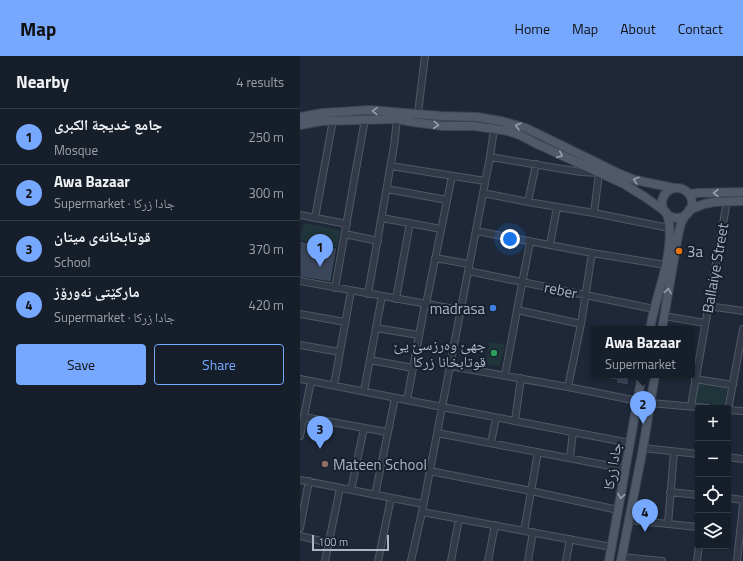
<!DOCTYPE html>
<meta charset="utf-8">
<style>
body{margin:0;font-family:"Titillium Web","Noto Naskh Arabic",sans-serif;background:#1f2732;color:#f1f3f6}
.controls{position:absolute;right:12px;bottom:12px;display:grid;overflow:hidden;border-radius:4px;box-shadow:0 1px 3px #0004}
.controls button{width:36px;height:36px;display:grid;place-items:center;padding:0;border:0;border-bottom:1px solid #353c47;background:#161e2a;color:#f1f3f6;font:20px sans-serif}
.scale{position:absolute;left:12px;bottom:10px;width:77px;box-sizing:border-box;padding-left:4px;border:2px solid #acb5c6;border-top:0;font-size:11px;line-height:14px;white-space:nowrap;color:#acb5c6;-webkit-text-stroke:3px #17202d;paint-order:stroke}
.you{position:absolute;left:210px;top:183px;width:14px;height:14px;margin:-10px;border:3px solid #fff;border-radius:50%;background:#1a73e8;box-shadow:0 0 0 6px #1a73e833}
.badge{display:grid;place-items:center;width:26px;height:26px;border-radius:50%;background:#77a8ff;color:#111;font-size:13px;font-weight:700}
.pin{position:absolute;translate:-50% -33px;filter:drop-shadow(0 1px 2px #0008)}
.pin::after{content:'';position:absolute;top:21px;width:14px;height:12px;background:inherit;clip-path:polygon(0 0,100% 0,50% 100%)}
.popup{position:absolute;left:291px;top:270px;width:104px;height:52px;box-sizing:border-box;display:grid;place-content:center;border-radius:4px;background:#161e2a;filter:drop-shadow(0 1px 3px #0005);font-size:13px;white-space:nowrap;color:#9ea2a8}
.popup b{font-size:15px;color:#f1f3f6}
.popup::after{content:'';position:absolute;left:50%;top:100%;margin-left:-8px;border:8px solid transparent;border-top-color:#161e2a}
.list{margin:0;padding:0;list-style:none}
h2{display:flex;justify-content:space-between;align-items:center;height:52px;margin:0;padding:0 16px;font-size:17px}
h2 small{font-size:13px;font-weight:400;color:#9ea2a8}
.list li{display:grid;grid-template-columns:26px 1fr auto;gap:12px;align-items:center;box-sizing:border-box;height:56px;padding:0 16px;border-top:1px solid #353c47}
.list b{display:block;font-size:15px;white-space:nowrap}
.list p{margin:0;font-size:13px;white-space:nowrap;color:#9ea2a8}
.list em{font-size:13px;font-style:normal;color:#9ea2a8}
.actions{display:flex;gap:8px;padding:12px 16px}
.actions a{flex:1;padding:9px 0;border:1px solid #77a8ff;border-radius:4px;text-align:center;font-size:14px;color:#77a8ff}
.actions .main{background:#77a8ff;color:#111}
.icon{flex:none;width:22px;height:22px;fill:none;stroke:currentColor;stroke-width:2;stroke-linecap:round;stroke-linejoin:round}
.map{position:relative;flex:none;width:443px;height:505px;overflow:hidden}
header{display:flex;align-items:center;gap:24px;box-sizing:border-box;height:56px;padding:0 20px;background:#77a8ff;color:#111}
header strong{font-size:19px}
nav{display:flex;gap:22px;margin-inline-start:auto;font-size:14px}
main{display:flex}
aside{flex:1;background:#161e2a}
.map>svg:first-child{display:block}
.green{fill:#203539}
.building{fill:#3a4659;stroke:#19222f}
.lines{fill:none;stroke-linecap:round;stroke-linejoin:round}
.minor-casing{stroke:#4f5867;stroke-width:8}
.major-casing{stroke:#3b4452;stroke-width:10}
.minor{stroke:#323a48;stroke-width:6}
.major{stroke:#4f5969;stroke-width:8}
.oneway{stroke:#959eaf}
.food-dot{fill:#e8710a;stroke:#17202d;stroke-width:1.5}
.shop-dot{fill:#3f7fe0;stroke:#17202d;stroke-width:1.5}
.leisure-dot{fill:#2e9e5b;stroke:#17202d;stroke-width:1.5}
.education-dot{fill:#8d6e63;stroke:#17202d;stroke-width:1.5}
.labels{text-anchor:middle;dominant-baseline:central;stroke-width:4;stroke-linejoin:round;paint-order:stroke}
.poi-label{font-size:15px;fill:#acb5c6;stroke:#17202d;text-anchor:start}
.street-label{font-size:15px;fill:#acb5c6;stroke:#17202d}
</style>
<header>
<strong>Map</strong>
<nav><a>Home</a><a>Map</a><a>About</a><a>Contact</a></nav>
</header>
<main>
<aside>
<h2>Nearby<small>4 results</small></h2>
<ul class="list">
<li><span class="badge">1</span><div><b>جامع خدیجة الکبری</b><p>Mosque</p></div><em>250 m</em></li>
<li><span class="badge">2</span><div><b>Awa Bazaar</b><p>Supermarket · جادا زرکا</p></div><em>300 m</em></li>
<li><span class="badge">3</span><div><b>قوتابخانەی میتان</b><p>School</p></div><em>370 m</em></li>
<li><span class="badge">4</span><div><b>مارکێتی نەورۆز</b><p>Supermarket · جادا زرکا</p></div><em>420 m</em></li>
</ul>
<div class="actions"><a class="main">Save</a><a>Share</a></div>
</aside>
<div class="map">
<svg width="443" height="505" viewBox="0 0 443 505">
<rect width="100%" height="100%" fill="#1e2838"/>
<path class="green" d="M4 167 40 174 37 192 0 185Z
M190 286 205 288 200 310 185 308Z
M397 327 427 331 425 351 395 347Z"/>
<path class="building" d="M0 185 37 192 31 226 0 221Z
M309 319H329L328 329 316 327 317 324 308 323Z"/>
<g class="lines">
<g class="minor-casing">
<path id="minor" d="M116 61 118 57 125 0
M190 101 281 116 299 117 294 157
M91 110 185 125
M87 133 147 144
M183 137 228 146 294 157 369 172
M228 146 236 108
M0 159 47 168
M15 162 33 64
M82 162 141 173
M176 175 292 197 366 209
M45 178 78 185
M250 189 257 151
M135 202 169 208
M168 215 354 253
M0 225 160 254
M35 232 65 63
M68 238 94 90 97 63
M96 243 110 167
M126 248 152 120
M408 250 443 255
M217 254 281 268
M0 258 45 266
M364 260 405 267
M76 272 119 279
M0 289 40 296
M70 304 113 312
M150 310 268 331 338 345
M205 319 217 254 230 186
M0 323 142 351 330 387
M395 323 433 329
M34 329 51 235
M268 331 281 268 292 197
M64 335 82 240
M107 344 125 248
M350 347 407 352
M391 350 427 145
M428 354 443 273
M428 354 443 355
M4 361 87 376
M215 365 221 322
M137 377 326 413
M0 380 11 325
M191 387 196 362
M343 392 398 398
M428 401 443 403
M270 402 273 376
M130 415 231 435 318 454
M0 424 123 448
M51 434 64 372
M370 436 398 439
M75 439 95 342
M428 442 443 444
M122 456 311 491
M329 464 398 471
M368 468 374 396
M0 472 9 425
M224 475 238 396
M0 480 29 487
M322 501 362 505
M25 505 40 432
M78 505 91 442
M111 505 122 456 190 101 194 73
M151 505 159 463
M188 505 195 469
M228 505 233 476
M266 505 270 483
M397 505 399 490
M437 505 443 449"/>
</g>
<g class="major-casing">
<path id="major" d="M0 61 22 57 70 54 141 60 177 61 201 65 226 72 318 117 335 124 374 132
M0 69 22 65 97 63 113 66 143 70H174L208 75 222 80 237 88 324 128 345 141 366 156
M362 147a15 15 0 1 1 30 0a15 15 0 1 1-30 0Z
M389 138 398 137 443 136
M389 154 404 148 415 146 443 145
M350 273C352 263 354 253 357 243 364 218 375 183 367 158
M362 273 378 180 381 167 386 158
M309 505 342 319
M321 505 343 392 355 319"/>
</g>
<use href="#minor" class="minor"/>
<use href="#major" class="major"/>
</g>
<defs><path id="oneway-chevron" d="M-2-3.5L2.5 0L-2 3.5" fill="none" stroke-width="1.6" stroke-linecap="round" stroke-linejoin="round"/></defs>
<g class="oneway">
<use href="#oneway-chevron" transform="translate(75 55) rotate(-177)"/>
<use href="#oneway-chevron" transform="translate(136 69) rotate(6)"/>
<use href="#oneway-chevron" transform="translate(218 70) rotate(-164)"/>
<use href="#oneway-chevron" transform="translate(260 99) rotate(25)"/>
<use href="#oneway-chevron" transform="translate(336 124) rotate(-162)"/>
<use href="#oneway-chevron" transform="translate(416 137) rotate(180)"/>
<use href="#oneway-chevron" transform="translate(368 235) rotate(-80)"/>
<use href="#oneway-chevron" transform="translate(321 440) rotate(101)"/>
</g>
<circle class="food-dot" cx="379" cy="195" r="4"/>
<circle class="shop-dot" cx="193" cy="252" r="4"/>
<circle class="leisure-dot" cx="194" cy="297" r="4"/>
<circle class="education-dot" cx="25" cy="408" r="4"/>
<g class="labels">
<g class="poi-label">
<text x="387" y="195">3a</text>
<text x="185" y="252" text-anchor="end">madrasa</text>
<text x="186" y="288" text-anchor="end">جھێ وەرزسێ یێ<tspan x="186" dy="17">قوتابخانا زرکا</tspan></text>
<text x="33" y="408">Mateen School</text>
</g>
<g class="street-label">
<text transform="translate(415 212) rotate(-80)">Ballaiye Street</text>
<text transform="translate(261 234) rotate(12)">reber</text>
<text transform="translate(312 410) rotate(-80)">جادا زرکا</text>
</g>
</g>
</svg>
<div class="controls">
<button>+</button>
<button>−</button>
<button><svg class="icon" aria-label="locate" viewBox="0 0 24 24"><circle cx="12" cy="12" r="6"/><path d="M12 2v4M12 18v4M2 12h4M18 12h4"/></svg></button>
<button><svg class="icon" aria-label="layers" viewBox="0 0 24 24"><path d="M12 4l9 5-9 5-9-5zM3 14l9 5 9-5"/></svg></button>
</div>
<div class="scale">100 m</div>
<div class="you"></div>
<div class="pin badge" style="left:20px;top:211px">1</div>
<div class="pin badge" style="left:343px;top:368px">2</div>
<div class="popup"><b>Awa Bazaar</b>Supermarket</div>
<div class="pin badge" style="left:20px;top:393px">3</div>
<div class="pin badge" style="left:345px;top:476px">4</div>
</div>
</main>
